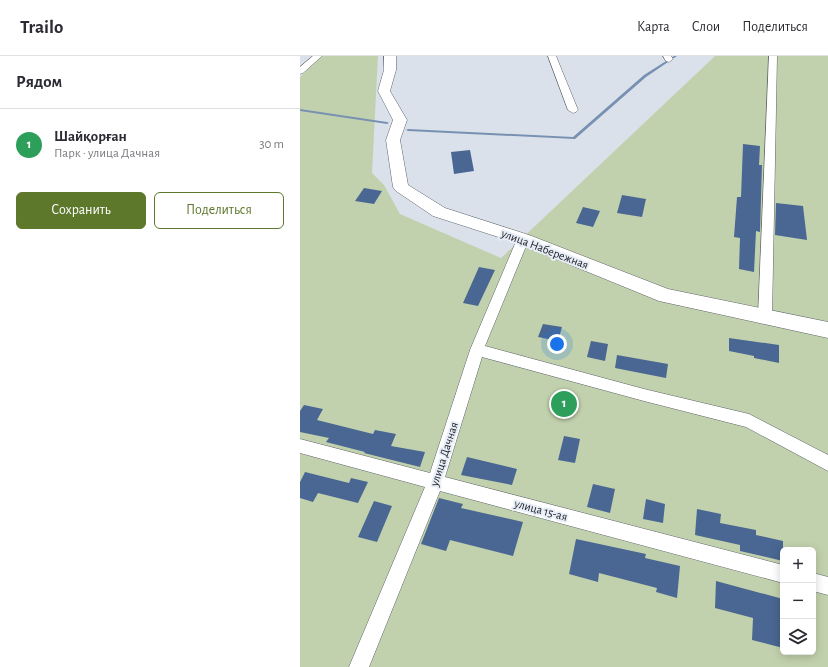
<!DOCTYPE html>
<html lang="ru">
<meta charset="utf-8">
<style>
body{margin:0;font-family:"Alegreya Sans",sans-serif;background:#f7f7f7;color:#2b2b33}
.controls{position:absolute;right:12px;bottom:12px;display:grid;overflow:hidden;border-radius:6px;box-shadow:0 2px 10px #0003}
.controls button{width:36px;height:36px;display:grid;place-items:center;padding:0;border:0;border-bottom:1px solid #e1e1e2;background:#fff;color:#2b2b33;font:20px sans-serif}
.you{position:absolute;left:257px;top:288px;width:14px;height:14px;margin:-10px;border:3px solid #fff;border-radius:50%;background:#1a73e8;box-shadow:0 0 0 6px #1a73e833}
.badge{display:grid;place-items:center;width:26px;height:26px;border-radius:50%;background:#5d772b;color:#fff;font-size:13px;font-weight:700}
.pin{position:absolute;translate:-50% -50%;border:2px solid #fff;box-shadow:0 1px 4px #0006}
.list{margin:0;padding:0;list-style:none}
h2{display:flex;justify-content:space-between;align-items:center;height:52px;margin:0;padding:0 16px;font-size:17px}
h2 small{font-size:13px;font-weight:400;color:#7c7c81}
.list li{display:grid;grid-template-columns:26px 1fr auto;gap:12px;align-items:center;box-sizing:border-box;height:72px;padding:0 16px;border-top:1px solid #e1e1e2}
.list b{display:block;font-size:15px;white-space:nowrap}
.list p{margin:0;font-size:13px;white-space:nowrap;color:#7c7c81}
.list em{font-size:13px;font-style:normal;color:#7c7c81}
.actions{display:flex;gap:8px;padding:12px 16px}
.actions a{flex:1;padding:9px 0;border:1px solid #5d772b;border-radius:6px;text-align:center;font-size:14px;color:#5d772b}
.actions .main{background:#5d772b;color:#fff}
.icon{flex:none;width:22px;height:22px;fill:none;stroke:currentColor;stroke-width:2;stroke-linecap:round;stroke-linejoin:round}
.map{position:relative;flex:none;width:528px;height:611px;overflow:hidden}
header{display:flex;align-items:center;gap:24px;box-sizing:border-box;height:56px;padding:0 20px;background:#fff;border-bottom:1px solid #e1e1e2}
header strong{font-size:19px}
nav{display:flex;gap:22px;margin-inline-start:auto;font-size:14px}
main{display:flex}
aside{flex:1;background:#fff}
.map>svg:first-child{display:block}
.green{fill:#c2d1ad;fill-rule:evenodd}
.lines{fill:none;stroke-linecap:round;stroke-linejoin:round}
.stream{fill:#7891b3;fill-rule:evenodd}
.building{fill:#496792}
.street-casing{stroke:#5e636b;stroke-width:1}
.secondary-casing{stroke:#5e636b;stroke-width:1}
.street{fill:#fff;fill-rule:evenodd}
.secondary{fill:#fff;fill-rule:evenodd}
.labels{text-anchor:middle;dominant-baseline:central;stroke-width:4;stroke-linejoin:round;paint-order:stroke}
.street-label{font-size:12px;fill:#25272a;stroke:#e8eef7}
</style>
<header>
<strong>Trailo</strong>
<nav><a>Карта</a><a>Слои</a><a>Поделиться</a></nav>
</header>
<main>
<aside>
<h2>Рядом<small></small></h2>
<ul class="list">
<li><span class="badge" style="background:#2e9e5b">1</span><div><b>Шайқорған</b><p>Парк · улица Дачная</p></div><em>30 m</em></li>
</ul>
<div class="actions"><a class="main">Сохранить</a><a>Поделиться</a></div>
</aside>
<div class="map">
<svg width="528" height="611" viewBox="0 0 528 611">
<rect width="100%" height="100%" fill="#dbe1ea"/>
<path class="green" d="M21 0H78L72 117 84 129 100 158 201 202 415 0H528V611H0V21ZM483 494H513V596H483Z"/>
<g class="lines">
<path class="stream" d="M374 0H377L346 21 275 83 108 75 106 74 108 73 273 81 344 19Z
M0 53 87 66 89 67 87 68 0 55Z"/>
</g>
<path class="building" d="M443 88 460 90 459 109H462L460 176 456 175 454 216 439 213 440 182 434 181 437 141H441Z
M170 94 174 115 154 118 151 96Z
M64 132 82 135 74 148 55 145Z
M322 139 346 143 342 161 317 157Z
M476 147 503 150 507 184 475 179Z
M283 151 300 155 293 171 276 167Z
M179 211 195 214 178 250 163 247Z
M243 268 262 271 258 285 238 281Z
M429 282 479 289V307L454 302V300L429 295Z
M291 285 308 288 305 305 287 301Z
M317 299 368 308 366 322 315 312Z
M4 349 23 353 17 364 73 378 75 374 96 378 91 390 125 396 120 411 64 397 65 396 26 386 29 382 0 376V355Z
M264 380 280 383 275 407 258 404Z
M167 401 217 413 212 429 161 419Z
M5 416 49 427 51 422 68 426 58 447 18 437 13 446 0 442V426Z
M293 428 315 433 310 457 287 451Z
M139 442 163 448 161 452 223 466 213 500 150 484 146 495 121 488Z
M346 443 365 448 363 467 343 463Z
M74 445 92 450 77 486 58 481Z
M397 453 421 458 420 467 456 474V479L483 485V505L440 495V489L395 479Z
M276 483 346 498 345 502 380 510 377 542 356 536 357 532 299 517 298 526 269 518Z
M416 525 483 543V592L452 584 453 562 415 552Z"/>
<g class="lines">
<g class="street-casing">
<path id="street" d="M13 0H22L3 17 0 18V11Z
M248 0H256L278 54 276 56 273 57 268 54Z
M363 0H371L373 3 369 6 366 5Z
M469 0H477L472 261 470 265 465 266 460 265 458 261Z
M223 179 227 180 229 183 185 290 344 333 449 358 528 399V415L446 371 344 345 182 301 145 421 483 509V527L140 435 69 611H49L125 431 0 397V383L130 417 170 294 217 183 219 180Z
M513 517 528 521V539L513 535Z"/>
</g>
<g class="secondary-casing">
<path id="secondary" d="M84 0H96V14L90 35 107 64 100 84 108 129 145 152 229 179 368 233 528 266V282L359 245 217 187 133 160 96 135 93 131 86 84 93 64 78 35 84 14Z"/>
</g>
<use href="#street" class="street"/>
<use href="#secondary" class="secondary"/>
</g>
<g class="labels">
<g class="street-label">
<text transform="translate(245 193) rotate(21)">улица Набережная</text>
<text transform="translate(144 398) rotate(-72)">улица Дачная</text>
<text transform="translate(241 454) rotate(15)">улица 15-ая</text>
</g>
</g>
</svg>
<div class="controls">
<button>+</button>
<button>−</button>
<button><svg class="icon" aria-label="layers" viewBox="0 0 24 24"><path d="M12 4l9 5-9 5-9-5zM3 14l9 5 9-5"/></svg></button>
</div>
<div class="you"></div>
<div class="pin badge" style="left:264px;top:348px;background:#2e9e5b">1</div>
</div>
</main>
